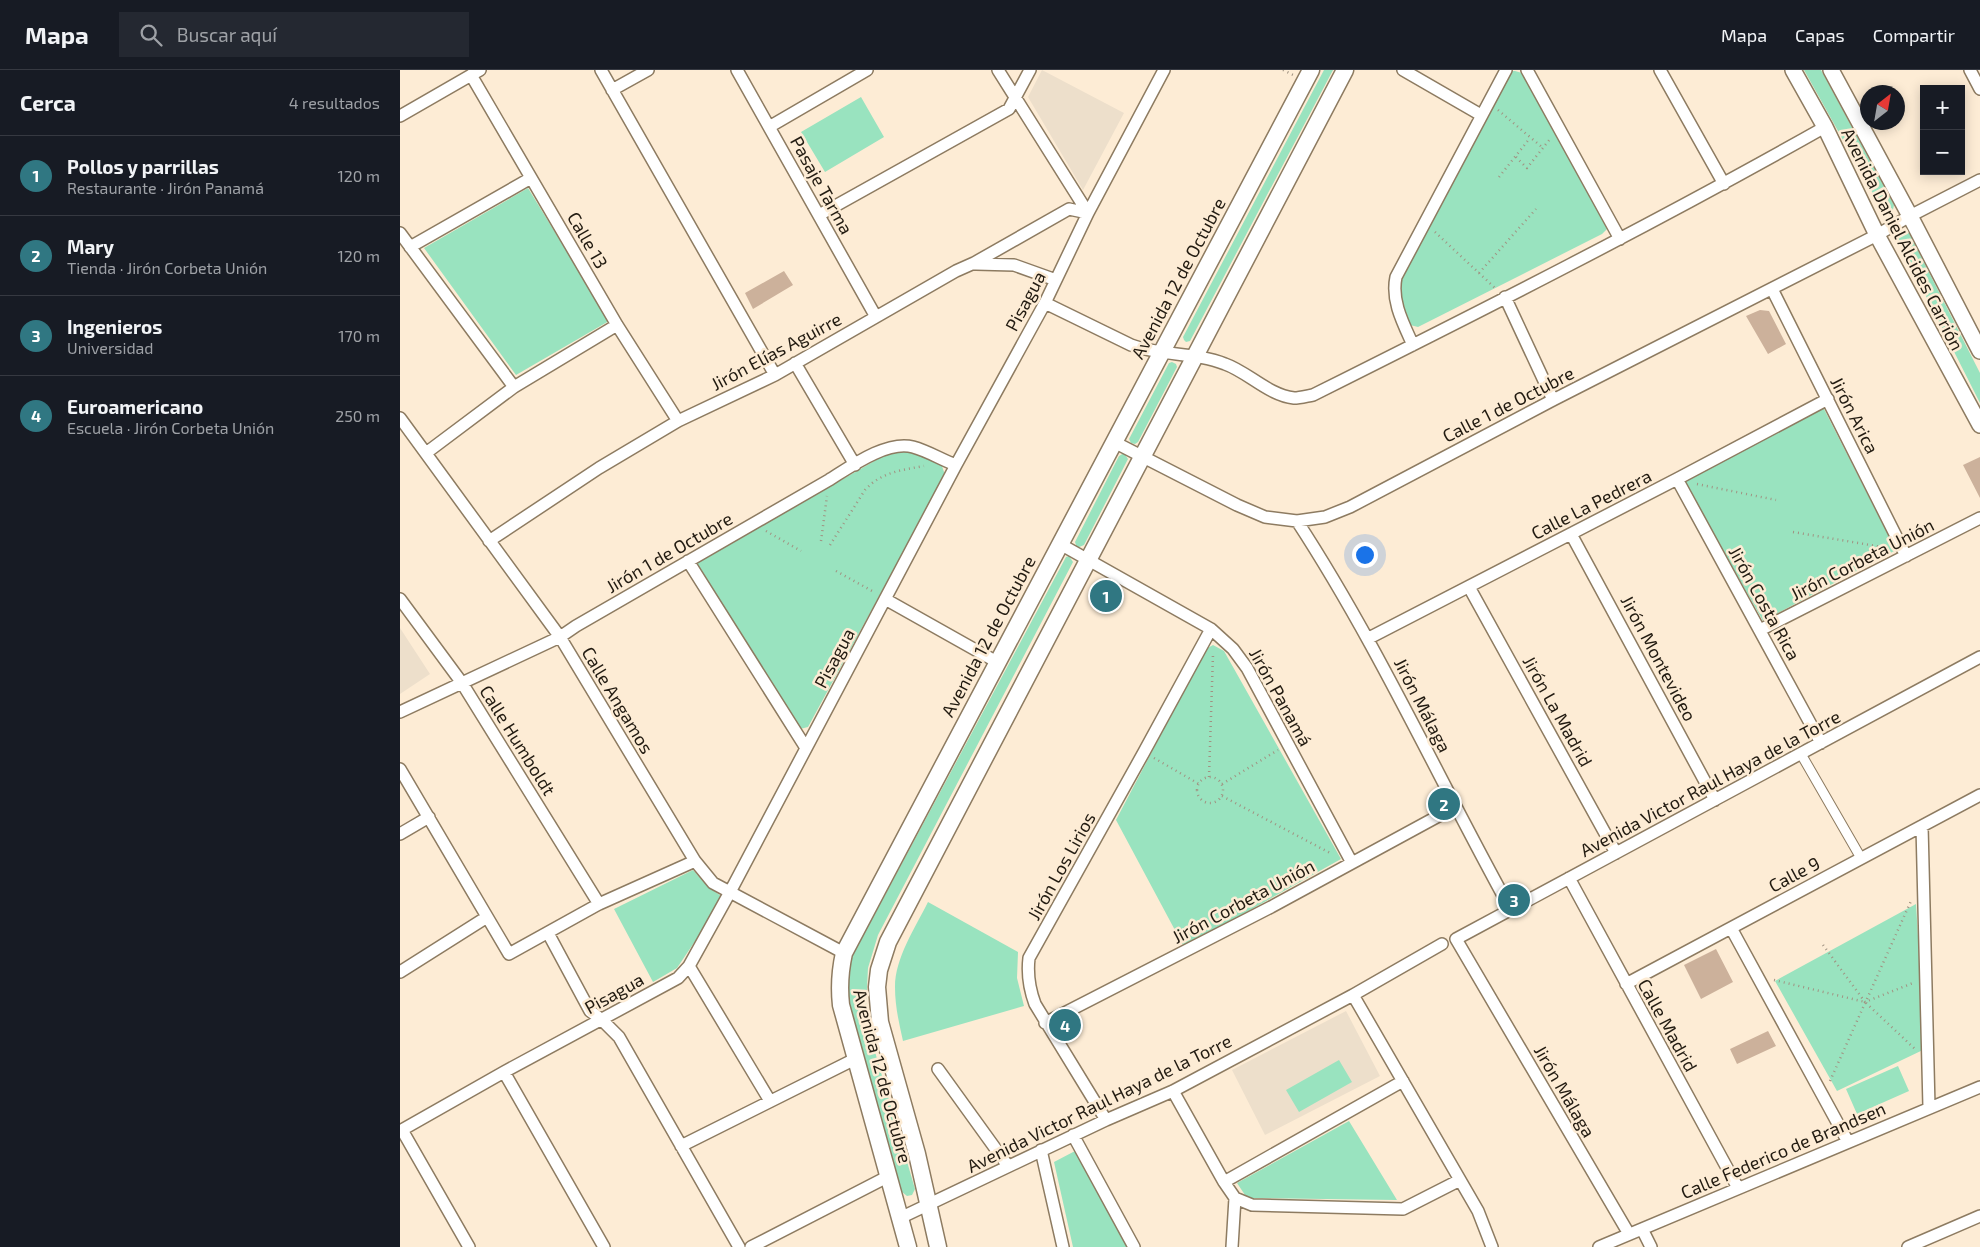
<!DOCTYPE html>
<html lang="es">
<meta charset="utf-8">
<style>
body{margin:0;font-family:"Exo 2",sans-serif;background:#242831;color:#f1f3f6}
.controls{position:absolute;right:15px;top:15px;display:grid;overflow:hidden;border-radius:0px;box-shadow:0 2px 12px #0003}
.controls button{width:45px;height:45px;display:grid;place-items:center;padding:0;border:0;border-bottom:1px solid #363941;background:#171b24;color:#f1f3f6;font:25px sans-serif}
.compass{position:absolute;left:1460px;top:15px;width:45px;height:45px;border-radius:50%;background:#171b24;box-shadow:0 2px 12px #0003;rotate:31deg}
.you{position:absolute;left:964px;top:484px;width:18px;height:18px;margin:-12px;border:4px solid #fff;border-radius:50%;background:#1a73e8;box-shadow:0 0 0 8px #1a73e833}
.badge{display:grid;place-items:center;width:32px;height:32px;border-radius:50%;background:#307782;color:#fff;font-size:16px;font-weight:700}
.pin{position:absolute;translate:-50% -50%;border:2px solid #fff;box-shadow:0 1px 5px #0006}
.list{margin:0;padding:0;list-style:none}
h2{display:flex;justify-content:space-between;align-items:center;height:65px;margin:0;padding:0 20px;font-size:21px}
h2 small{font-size:16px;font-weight:400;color:#9ea1a6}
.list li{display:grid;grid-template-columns:32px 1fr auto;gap:15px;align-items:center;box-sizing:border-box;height:80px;padding:0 20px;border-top:1px solid #363941}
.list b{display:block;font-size:19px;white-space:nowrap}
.list p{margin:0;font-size:16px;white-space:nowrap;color:#9ea1a6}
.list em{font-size:16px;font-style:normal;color:#9ea1a6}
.icon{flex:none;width:28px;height:28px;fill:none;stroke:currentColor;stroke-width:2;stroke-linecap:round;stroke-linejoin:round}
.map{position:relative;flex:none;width:1580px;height:1177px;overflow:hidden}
header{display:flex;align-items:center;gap:30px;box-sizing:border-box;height:70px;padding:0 25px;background:#171b24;border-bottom:1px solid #363941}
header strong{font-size:24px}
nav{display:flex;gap:28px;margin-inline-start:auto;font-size:18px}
.search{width:350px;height:45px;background:#242831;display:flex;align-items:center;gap:12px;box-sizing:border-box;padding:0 18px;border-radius:0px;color:#9ea1a6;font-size:19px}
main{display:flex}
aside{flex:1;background:#171b24}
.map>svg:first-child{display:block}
.education{fill:#eddfcb}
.green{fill:#99e3bf}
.building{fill:#ccb19b}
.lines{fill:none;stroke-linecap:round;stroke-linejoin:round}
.pedestrian-casing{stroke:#8d7b61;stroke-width:11}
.minor-casing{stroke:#8d7b61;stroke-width:14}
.tertiary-casing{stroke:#8d7b61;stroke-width:18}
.secondary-casing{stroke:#8d7b61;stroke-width:19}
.path{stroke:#a09382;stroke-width:2.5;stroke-dasharray:1 4;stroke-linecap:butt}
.pedestrian{stroke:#fff;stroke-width:9}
.minor{stroke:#fff;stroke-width:11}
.tertiary{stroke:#fff;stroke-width:15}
.secondary{stroke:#fff;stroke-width:16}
.labels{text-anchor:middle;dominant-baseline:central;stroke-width:5;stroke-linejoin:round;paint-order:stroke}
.street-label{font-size:18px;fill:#221b11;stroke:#fdecd5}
</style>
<header>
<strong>Mapa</strong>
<div class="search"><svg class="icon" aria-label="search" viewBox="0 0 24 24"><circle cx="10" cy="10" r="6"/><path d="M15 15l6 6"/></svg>Buscar aquí</div>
<nav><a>Mapa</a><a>Capas</a><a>Compartir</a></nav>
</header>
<main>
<aside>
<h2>Cerca<small>4 resultados</small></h2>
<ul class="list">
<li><span class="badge">1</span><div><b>Pollos y parrillas</b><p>Restaurante · Jirón Panamá</p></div><em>120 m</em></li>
<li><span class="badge">2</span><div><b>Mary</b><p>Tienda · Jirón Corbeta Unión</p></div><em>120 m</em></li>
<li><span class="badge">3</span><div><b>Ingenieros</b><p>Universidad</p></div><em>170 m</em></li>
<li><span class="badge">4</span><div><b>Euroamericano</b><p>Escuela · Jirón Corbeta Unión</p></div><em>250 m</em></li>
</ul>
</aside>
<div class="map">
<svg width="1580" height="1177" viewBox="0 0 1580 1177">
<rect width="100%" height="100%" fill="#fdecd5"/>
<path class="education" d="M642 0 724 43 683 120 628 27Z
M0 558 30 604 0 624Z
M946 941 980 1006 865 1065 832 1000Z"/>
<path class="green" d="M924 0H933L790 271 786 272 784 270 783 267Z
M1404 0H1421L1494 135 1492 144 1481 138Z
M1110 1H1115L1122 3 1209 157 1202 164 1018 257 1010 255C1000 234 998 225 1004 202Z
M461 27 484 67 425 102 401 62Z
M128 118 209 251 116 305 24 178Z
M1500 161 1509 163 1580 303V333L1496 167Z
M772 292 776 294 777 297 738 372 735 374 731 373 729 369 769 293Z
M1423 337 1496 480 1363 551 1283 410Z
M511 381 541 393 545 405 408 657 400 659 297 493 490 382Z
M724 383 728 389 684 475 677 478 675 472 719 386Z
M669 486 673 492 478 865 468 898 466 937 471 968 515 1119 512 1125 507 1126 502 1122 450 941C446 921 446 902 454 883L666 487Z
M813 575 824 581 941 789 784 877 716 750 806 579Z
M293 800 308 817 324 828 277 898 253 912 214 839Z
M528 832 618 882 617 908 624 936 503 971C499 953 495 936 495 917 495 888 515 858 528 832Z
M1516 834 1525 979 1437 1021 1375 911Z
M939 990 952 1012 899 1042 886 1020Z
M1498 996 1509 1021 1457 1044 1446 1019Z
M949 1051 997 1130 847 1128 837 1113Z
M675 1081 727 1177H673L654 1092Z"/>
<path class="building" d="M384 201 393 215 353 239 345 223Z
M1360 240 1369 241 1386 274 1368 284 1346 246Z
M1580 387V428L1563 395Z
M1316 879 1333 912 1301 929 1284 895Z
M1368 961 1376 976 1337 994 1330 979Z"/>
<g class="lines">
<g class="pedestrian-casing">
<path id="pedestrian" d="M1401 684 1461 788"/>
</g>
<g class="minor-casing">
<path id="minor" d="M201 0 375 305
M337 0 476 247
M598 0 688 143
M1003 0 1081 45
M1127 0 1220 169
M1260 0 1324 114
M1570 0 1580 19
M71 5 217 255 278 351
M212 20 248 0
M0 46 80 0
M369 57 467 0
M419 145 609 39 630 0
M0 163 114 317
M10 177 131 108
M576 194 614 195 656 210
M1372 219 1506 486
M1105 227 1153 330
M645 233 731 275C761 286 795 282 825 294 848 302 868 325 894 328 900 328 907 326 913 325 1085 239 1257 152 1425 57
M1013 275C1003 253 991 231 996 207L1106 0
M395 293 455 395
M0 348 160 567 295 791 313 813 444 883
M714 372 837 435 865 447 897 451 925 447 950 437 1153 330 1477 165 1510 146 1580 110
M26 383 114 317 217 255
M1277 409 1421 673
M897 451C978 575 1039 710 1111 840
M1171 464 1315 730
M89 471 199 398 278 351 375 305 556 201 574 193 669 139 688 143
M660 474 811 559 833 579 847 598 952 793
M288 491 406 678
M1069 517 1216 783
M0 529 62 613 199 834
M485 529 597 592
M1360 560 1580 448
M969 568 1277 409 1428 329
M0 642 160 567 176 556 429 410C450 397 487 370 513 377 528 381 542 390 556 395
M0 699 109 884 199 834 295 791
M1522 756 1529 1037
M0 764 29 747
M1169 808 1338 1118
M1331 858 1448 1072
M148 863 190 941 202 950 219 967 339 1177
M289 896 370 1031
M0 902 87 847
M1226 914 1580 725
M953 925 1078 1141 1092 1177
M645 953 871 837 1055 737
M538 999 608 1096
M104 1002 204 1177
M773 1021 824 1112 835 1128 852 1135 1003 1139 1060 1110
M706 1050 635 934C629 918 627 905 629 888L744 682 811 559
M2 1060 69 1177
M0 1061 104 1002 278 908 289 896 330 822 556 395 645 233 688 143 764 0
M673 1065 734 1177
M281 1076 455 989
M641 1080 663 1177
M824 1112 1003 1011
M500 1148 706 1050 773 1021 953 925 1042 874
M1242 1159 1251 1177
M1229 1164 1056 869 1580 587
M351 1177 489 1106
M832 1177 835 1128
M1199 1177 1580 1017
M1508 1177 1580 1146"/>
</g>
<g class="tertiary-casing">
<path id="tertiary" d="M1393 0 1425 57 1477 165 1580 355
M1431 0 1510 146 1580 281"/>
</g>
<g class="secondary-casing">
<path id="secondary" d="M508 1177 441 935C439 917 440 901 444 883L911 0
M538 1177 517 1084 480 952 477 917 479 900 488 872 945 0"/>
</g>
<path class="path" d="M883 0 893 5
M1098 40 1143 78
M1116 87 1127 98 1150 69
M1099 107 1130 68
M1035 162 1095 218
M1079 203 1136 139
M1297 414 1376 430
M366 461 401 481
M1393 462 1488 478
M421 471 427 426
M430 475 465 420C481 402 502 400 524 396
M436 501 474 522
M754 688 799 714
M809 707 813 584
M797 720a13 13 0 1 1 26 0a13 13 0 1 1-26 0Z
M822 714 878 680
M822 726 932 784
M1423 875 1465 932 1513 913
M1374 910 1465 932 1515 979
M1430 1011 1511 831"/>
<use href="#pedestrian" class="pedestrian"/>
<use href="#minor" class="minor"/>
<use href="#tertiary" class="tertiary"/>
<use href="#secondary" class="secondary"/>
</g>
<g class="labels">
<g class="street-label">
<text transform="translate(422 115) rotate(61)">Pasaje Tarma</text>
<text transform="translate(1503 169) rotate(63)">Avenida Daniel Alcides Carrión</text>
<text transform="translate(188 170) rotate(60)">Calle 13</text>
<text transform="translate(778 208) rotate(-62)">Avenida 12 de Octubre</text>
<text transform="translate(625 231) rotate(-62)">Pisagua</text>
<text transform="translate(376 281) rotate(-28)">Jirón Elías Aguirre</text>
<text transform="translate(1108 334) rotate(-27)">Calle 1 de Octubre</text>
<text transform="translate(1455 345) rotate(63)">Jirón Arica</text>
<text transform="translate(1191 434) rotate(-27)">Calle La Pedrera</text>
<text transform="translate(269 482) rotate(-30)">Jirón 1 de Octubre</text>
<text transform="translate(1462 489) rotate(-27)">Jirón Corbeta Unión</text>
<text transform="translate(1365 533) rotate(61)">Jirón Costa Rica</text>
<text transform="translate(588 566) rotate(-62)">Avenida 12 de Octubre</text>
<text transform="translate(434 588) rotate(-62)">Pisagua</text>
<text transform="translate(1259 588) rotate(62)">Jirón Montevideo</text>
<text transform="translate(881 627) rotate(61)">Jirón Panamá</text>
<text transform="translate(218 630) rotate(59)">Calle Angamos</text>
<text transform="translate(1023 635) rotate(63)">Jirón Málaga</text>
<text transform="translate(1158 641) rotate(61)">Jirón La Madrid</text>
<text transform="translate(118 670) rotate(58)">Calle Humboldt</text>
<text transform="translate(1310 713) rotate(-28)">Avenida Victor Raul Haya de la Torre</text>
<text transform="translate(661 796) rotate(-61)">Jirón Los Lirios</text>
<text transform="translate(1394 804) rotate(-28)">Calle 9</text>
<text transform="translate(843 831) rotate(-28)">Jirón Corbeta Unión</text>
<text transform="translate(214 923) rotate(-29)">Pisagua</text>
<text transform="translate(1268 955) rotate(61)">Calle Madrid</text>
<text transform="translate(483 1006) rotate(75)">Avenida 12 de Octubre</text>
<text transform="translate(1165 1021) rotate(60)">Jirón Málaga</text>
<text transform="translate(699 1033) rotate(-26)">Avenida Victor Raul Haya de la Torre</text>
<text transform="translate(1383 1080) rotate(-23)">Calle Federico de Brandsen</text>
</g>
</g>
</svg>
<div class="controls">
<button>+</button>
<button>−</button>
</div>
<svg class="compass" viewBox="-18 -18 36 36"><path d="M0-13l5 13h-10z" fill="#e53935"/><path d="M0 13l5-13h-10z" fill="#9ea1a6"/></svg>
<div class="you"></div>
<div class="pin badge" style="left:706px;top:526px">1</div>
<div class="pin badge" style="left:1044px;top:734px">2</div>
<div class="pin badge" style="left:1114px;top:830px">3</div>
<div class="pin badge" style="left:665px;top:955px">4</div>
</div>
</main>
